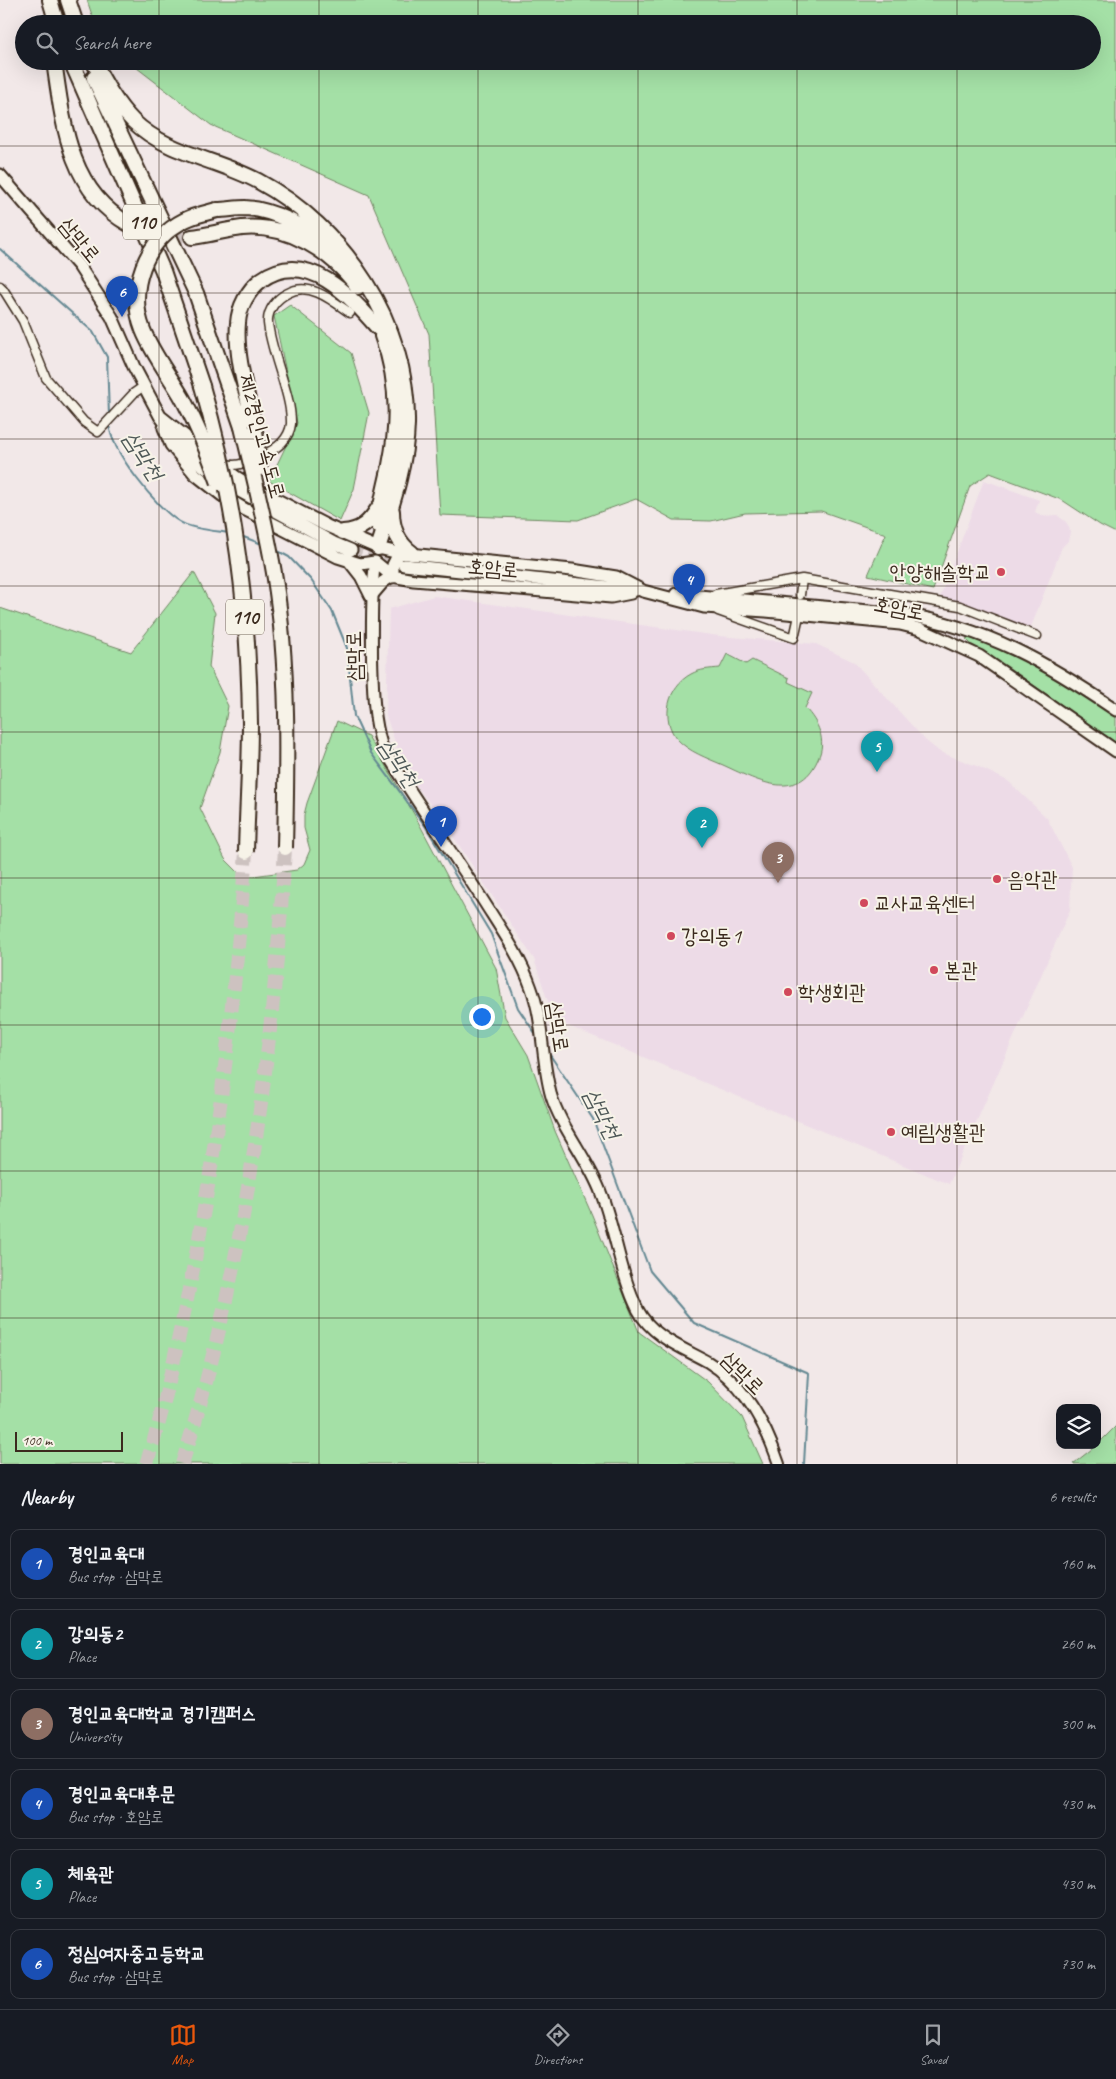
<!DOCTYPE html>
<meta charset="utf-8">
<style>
body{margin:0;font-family:Caveat,"Poor Story",sans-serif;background:#20242c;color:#f1f3f6}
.controls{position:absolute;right:15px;bottom:15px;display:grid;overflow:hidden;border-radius:10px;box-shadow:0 5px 20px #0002}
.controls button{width:45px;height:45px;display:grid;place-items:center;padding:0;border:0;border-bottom:1px solid #363941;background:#171b24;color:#f1f3f6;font:25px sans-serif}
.scale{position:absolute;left:15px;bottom:12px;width:108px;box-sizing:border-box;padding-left:5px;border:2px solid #3b2a1e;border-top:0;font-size:14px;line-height:18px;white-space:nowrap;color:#3b2a1e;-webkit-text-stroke:4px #f7f3e8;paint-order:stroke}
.you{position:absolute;left:481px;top:1016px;width:18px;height:18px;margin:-12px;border:4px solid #fff;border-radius:50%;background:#1a73e8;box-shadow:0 0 0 8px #1a73e833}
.badge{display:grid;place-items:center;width:32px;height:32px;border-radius:50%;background:#ea580c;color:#fff;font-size:16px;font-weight:700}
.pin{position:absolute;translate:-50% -41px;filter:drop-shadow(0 1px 2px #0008)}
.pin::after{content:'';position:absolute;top:26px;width:18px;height:15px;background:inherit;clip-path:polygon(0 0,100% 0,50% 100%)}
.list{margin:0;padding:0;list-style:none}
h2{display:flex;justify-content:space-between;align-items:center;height:65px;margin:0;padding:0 20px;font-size:21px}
h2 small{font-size:16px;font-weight:400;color:#9ea1a6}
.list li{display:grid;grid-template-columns:32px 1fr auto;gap:15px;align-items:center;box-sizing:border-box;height:70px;margin:0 10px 10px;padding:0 10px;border:1px solid #363941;border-radius:10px}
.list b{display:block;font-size:19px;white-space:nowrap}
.list p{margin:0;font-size:16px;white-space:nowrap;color:#9ea1a6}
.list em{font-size:16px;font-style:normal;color:#9ea1a6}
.icon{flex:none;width:28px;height:28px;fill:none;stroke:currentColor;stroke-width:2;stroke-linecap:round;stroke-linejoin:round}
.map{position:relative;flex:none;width:1116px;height:1464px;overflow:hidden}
.search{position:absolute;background:#171b24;box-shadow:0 5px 20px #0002;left:15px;right:15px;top:15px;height:55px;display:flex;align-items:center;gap:12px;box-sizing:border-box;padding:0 18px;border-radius:28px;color:#9ea1a6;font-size:19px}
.sheet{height:545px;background:#171b24}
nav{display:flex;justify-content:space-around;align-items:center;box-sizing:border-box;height:70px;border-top:1px solid #363941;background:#171b24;font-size:14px;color:#9ea1a6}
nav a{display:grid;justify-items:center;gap:2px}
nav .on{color:#ea580c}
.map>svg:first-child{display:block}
.built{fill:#eddbe7}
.green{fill:#a4e0a6;stroke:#708562}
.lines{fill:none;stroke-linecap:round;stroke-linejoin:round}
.stream{stroke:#648892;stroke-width:2}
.secondary-tunnel{stroke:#cdc2c0;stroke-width:11;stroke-dasharray:11 5.5;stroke-linecap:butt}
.motorway-tunnel{stroke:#cdc2c0;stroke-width:14;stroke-dasharray:14 7;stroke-linecap:butt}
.minor-casing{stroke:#3b2a1e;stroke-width:11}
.tertiary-casing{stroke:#3b2a1e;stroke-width:14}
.secondary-casing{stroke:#3b2a1e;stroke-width:15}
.motorway-casing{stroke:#3b2a1e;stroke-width:18}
.minor{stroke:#f7f3e8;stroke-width:8}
.tertiary{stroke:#f7f3e8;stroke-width:10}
.secondary{stroke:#f7f3e8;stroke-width:11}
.motorway{stroke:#f7f3e8;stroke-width:14}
.motorway-bridge-casing{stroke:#3b2a1e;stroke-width:18;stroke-linecap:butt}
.motorway-bridge{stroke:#f7f3e8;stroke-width:14}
.grid{fill:none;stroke:#3b2a1e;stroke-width:1;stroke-opacity:0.55}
.poi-dot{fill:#d1495b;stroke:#f7f3e8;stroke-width:2}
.labels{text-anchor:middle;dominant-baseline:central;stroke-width:4;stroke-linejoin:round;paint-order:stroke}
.shield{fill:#f7f3e8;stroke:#73665b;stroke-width:1}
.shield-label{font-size:20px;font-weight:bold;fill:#3b2a1e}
.street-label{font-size:21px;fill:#3b2a1e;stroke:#f7f3e8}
.poi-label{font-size:21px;fill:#3b2a1e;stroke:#f7f3e8;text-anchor:start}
.water-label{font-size:22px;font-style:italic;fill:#4f5958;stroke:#f7f3e8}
</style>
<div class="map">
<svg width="1116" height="1464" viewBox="0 0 1116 1464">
<rect width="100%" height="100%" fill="#f2e8e8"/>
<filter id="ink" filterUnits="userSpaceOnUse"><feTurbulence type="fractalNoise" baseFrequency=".02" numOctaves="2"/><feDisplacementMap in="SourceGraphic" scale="10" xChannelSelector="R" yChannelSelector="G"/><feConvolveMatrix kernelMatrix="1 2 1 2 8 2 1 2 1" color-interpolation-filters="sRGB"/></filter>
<g filter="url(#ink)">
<path class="built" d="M984 480 1039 500 1035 512 1043 516 1057 515 1066 522 1069 527 1070 532 1068 541 1062 547 1029 632 940 597Z
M434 596 719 636 816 644 854 662 926 741 940 752 979 767 1008 781 1047 818 1072 867 1070 910 949 1184 554 1020 534 959 443 821 405 771 386 716 389 609Z"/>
<path class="green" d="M87 0H1116V533L1100 525 1062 500 990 473 970 486 933 590 868 575 886 534 821 511 745 513 711 521 674 520 636 499 578 520 440 515 429 334 369 195 211 125 128 61H1092V24H95Z
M290 305 351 353 369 413 354 489 340 521 269 481 297 423 274 316Z
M194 572 215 613 209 667 228 706 220 752 200 808 225 859 239 873 253 876 297 870 304 864 310 850 304 828V815L307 803 337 721 368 736 414 814 496 968 505 1017 528 1055 555 1131 592 1215 639 1332 708 1382 742 1417 763 1464H0V608L131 652Z
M969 637C1018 649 1074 687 1116 715V743L1008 667 971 644 966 639Z
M727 654 746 664 752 660 789 678 788 682 812 693 805 708C818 722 827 740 818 759 798 805 754 779 723 765 707 758 689 752 677 739 660 719 668 686 691 674 700 669 710 669 720 668Z
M1116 1426V1464H1073L1097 1445Z"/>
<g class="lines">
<path class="stream" d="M0 249 93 332 107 357 109 416
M109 423C110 450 157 509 180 522 191 529 216 531 229 533
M241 536 262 544
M276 550 289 557 311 580 332 611 347 648 354 716 371 753 426 827 491 934 518 1008 537 1036
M548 1052 593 1119 650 1271 694 1323 809 1373 804 1464"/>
<path class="secondary-tunnel" d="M351 550 376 559 402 564"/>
<path class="motorway-tunnel" d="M129 224 165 236 192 237
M146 1464C163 1416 173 1363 184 1313 217 1161 234 1006 246 852
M182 1464C245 1266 273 1055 285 848"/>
<g class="minor-casing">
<path id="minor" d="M0 286 3 289 23 321 46 378 84 422 98 432 134 393 144 386
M221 462C236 469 247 462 261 456 275 450 289 441 291 424 292 395 271 354 268 323 267 310 277 298 288 293 310 281 333 301 350 313
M716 594 802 579 960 606 1037 636
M800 595 802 579
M718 611 794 638 798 620"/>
</g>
<g class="tertiary-casing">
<path id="tertiary" d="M375 562C371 594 372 625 372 658 373 689 373 717 382 746 414 799 451 850 484 902 501 929 520 956 531 987 544 1022 541 1059 551 1095 561 1128 589 1160 601 1193 615 1229 621 1277 638 1310 652 1337 683 1348 708 1362 744 1384 766 1425 779 1464"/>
</g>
<g class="secondary-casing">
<path id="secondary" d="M0 175 79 266 112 317 134 367 160 416 178 440 202 465 230 486 334 543 351 550
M160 416 236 477 254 488 327 526 378 548 399 553 572 570 616 577 643 591 704 607 766 611 900 624 920 629 979 656 1116 751
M164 428 171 445 195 474 223 496 244 509 338 557 360 564 375 562
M350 562 361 576 371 596 383 582 392 576
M375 562 392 576 414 580 611 597 631 593
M404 565 636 590
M393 577V565L399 553
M676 594 903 614C987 628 1047 663 1116 710"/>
</g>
<g class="motorway-casing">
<path id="motorway" d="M50 0 57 24
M68 0 76 24
M54 61C63 123 69 191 129 224
M71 61 163 271 202 386
M93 61C104 82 116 104 133 121 167 154 217 159 258 181 344 227 409 324 407 424 406 467 391 508 378 548
M94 78 196 293 242 427
M217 210C226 210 236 208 245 208 274 209 307 228 330 246
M192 237C209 235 225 230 242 228 289 224 331 251 358 287
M255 431C248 396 235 358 238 323 239 307 248 290 261 280 307 247 351 297 378 328
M392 511C392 528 398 543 412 553
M378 525C380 505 386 485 390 465 399 421 398 377 382 336
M343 532C361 531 370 522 379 507"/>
</g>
<use href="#minor" class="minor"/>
<use href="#tertiary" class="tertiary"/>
<use href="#secondary" class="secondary"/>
<use href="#motorway" class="motorway"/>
<g class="motorway-bridge-casing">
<path id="motorway-bridge" d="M217 210C206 213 195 215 185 220 145 240 127 289 143 330 153 355 170 376 183 399 197 425 209 454 219 483
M202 386C234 495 249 609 250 723 250 766 247 809 246 852
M242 427C254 477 267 528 275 579 289 667 287 759 285 848
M255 431 260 468"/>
</g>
<use href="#motorway-bridge" class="motorway-bridge"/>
</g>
</g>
<path class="grid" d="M159 0V24M319 0V24M478 0V24M638 0V24M797 0V24M957 0V24M159 61V1464M319 61V1464M478 61V1464M638 61V1464M797 61V1464M957 61V1464M0 146H1116M0 293H1116M0 439H1116M0 586H1116M0 732H1116M0 878H1116M0 1025H1116M0 1171H1116M0 1318H1116"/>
<g class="poi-dot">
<circle cx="1001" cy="572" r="5"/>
<circle cx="997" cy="879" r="5"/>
<circle cx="864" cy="903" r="5"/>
<circle cx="671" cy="936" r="5"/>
<circle cx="934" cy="970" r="5"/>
<circle cx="788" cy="992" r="5"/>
<circle cx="891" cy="1132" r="5"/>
</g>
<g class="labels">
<g class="shield">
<rect x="123" y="204.5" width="38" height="35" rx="4"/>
<rect x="226" y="599.5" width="38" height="35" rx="4"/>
</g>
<g class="shield-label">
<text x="142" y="222">110</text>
<text x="245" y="617">110</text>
</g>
<g class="street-label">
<text transform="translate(80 240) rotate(51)">삼막로</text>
<text transform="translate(262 436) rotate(75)">제2경인고속도로</text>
<text transform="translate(493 568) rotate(5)">호암로</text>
<text transform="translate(899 608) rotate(11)">호암로</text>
<text transform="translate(354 656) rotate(-91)">삼막로</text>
<text transform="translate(558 1027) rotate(81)">삼막로</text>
<text transform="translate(743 1373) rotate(45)">삼막로</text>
</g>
<g class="poi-label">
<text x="991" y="572" text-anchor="end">안양해솔학교</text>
<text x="1007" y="879">음악관</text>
<text x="874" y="903">교사교육센터</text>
<text x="681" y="936">강의동1</text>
<text x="944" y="970">본관</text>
<text x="798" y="992">학생회관</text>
<text x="901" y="1132">예림생활관</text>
</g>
<g class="water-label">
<text transform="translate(143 456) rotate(57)">삼막천</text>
<text transform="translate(399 763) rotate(56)">삼막천</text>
<text transform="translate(602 1114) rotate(63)">삼막천</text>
</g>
</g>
</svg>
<div class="controls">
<button><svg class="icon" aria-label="layers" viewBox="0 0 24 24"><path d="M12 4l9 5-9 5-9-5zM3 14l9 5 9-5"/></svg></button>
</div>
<div class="scale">100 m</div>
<div class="you"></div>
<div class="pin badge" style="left:441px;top:847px;background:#1a4fb4">1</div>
<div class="pin badge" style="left:702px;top:848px;background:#0f9aa8">2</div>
<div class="pin badge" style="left:778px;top:883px;background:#8d6e63">3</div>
<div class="pin badge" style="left:689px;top:605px;background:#1a4fb4">4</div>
<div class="pin badge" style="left:877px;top:772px;background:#0f9aa8">5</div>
<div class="pin badge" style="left:122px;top:317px;background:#1a4fb4">6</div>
<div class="search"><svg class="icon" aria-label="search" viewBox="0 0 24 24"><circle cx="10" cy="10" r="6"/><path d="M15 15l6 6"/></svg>Search here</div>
</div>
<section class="sheet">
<h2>Nearby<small>6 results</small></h2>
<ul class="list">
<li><span class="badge" style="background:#1a4fb4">1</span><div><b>경인교육대</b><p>Bus stop · 삼막로</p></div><em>160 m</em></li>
<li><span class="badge" style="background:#0f9aa8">2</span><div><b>강의동2</b><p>Place</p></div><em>260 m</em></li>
<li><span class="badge" style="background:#8d6e63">3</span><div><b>경인교육대학교 경기캠퍼스</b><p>University</p></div><em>300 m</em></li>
<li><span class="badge" style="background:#1a4fb4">4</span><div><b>경인교육대후문</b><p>Bus stop · 호암로</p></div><em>430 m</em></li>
<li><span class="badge" style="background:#0f9aa8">5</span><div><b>체육관</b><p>Place</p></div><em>430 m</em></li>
<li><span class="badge" style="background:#1a4fb4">6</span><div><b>정심여자중고등학교</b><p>Bus stop · 삼막로</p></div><em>730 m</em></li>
</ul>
</section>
<nav>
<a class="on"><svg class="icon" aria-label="map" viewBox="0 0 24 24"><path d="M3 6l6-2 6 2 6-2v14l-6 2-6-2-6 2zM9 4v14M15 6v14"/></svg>Map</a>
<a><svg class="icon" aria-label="directions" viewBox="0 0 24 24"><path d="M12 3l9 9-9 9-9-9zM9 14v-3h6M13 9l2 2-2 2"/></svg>Directions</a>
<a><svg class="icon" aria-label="saved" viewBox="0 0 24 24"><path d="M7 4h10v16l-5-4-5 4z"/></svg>Saved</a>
</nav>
